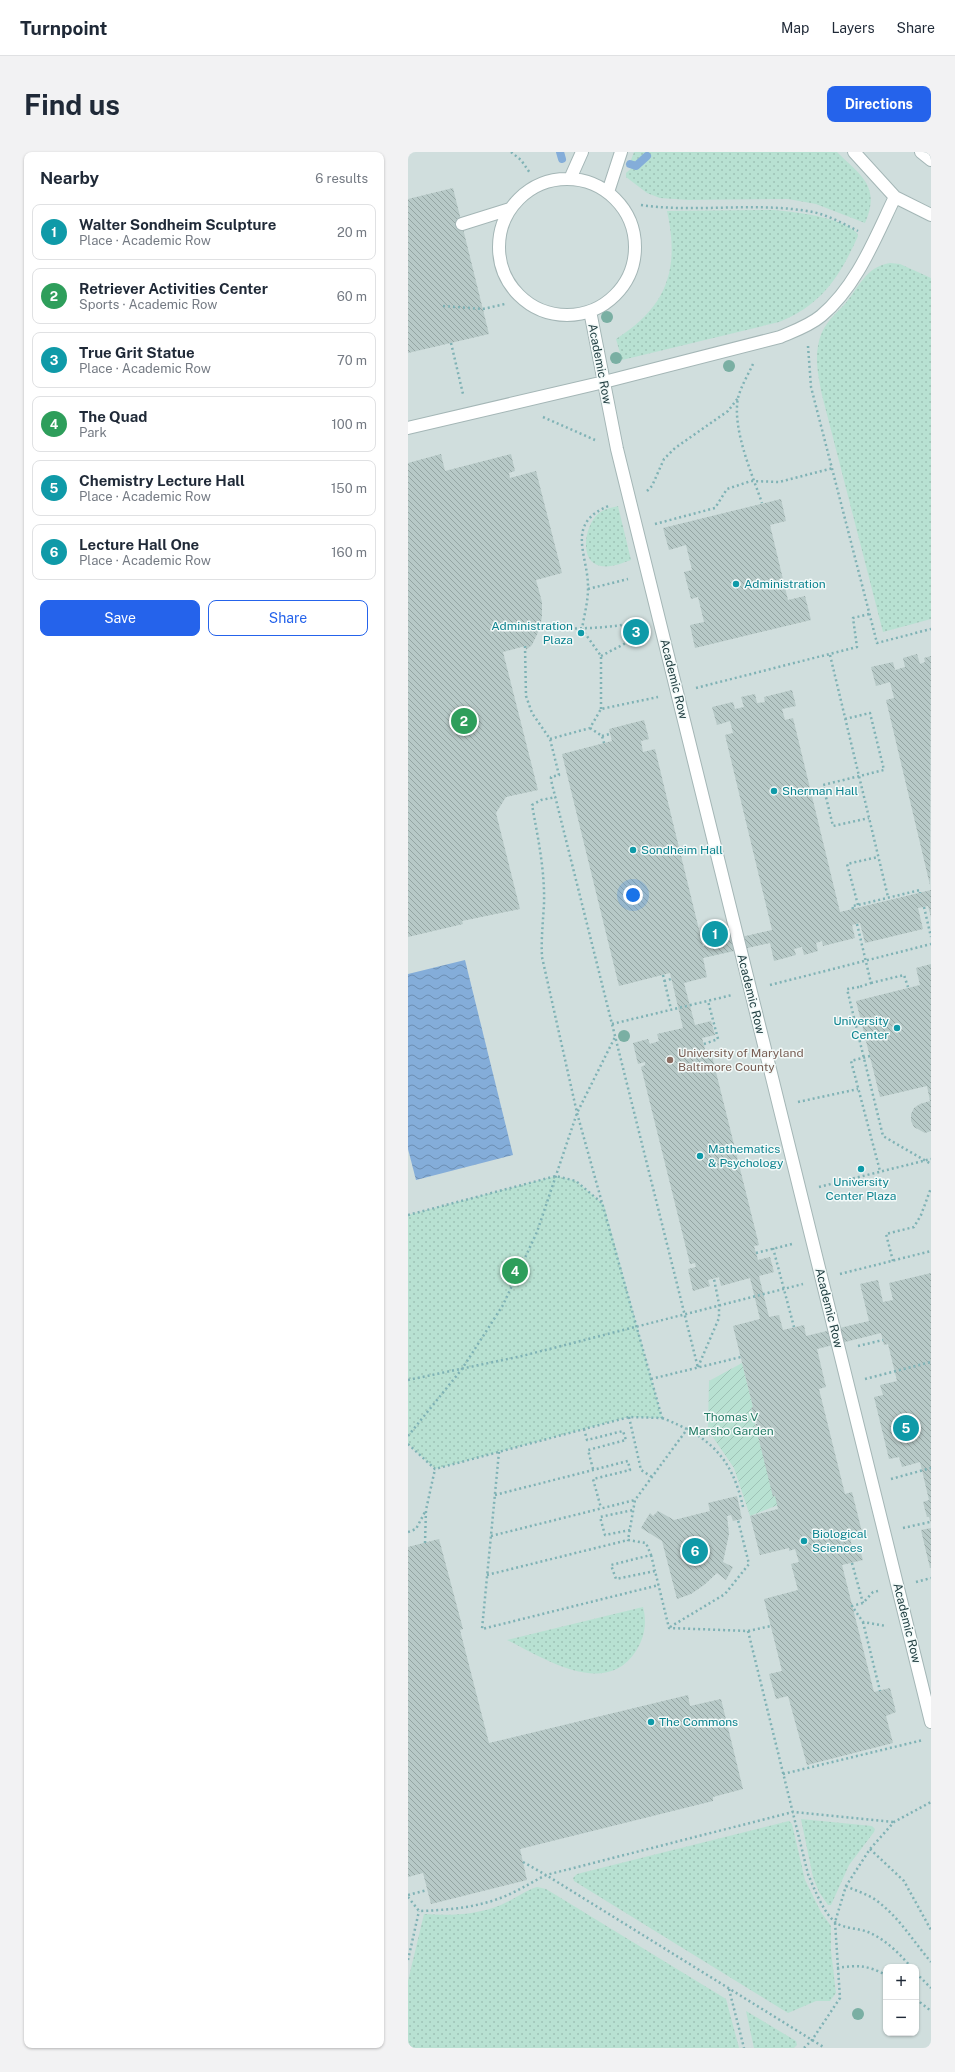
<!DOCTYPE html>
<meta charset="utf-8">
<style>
body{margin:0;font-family:"Public Sans",sans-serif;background:#f2f2f3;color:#1f2937}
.controls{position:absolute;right:12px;bottom:12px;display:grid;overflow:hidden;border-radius:8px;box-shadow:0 1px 3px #0004}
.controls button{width:36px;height:36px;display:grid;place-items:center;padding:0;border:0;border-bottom:1px solid #e0e1e3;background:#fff;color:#1f2937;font:20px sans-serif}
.you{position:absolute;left:225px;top:743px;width:14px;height:14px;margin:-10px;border:3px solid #fff;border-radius:50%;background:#1a73e8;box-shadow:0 0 0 6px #1a73e833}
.badge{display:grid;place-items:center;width:26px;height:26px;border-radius:50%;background:#2563eb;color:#fff;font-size:13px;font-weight:700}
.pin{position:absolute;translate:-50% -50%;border:2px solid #fff;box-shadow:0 1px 4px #0006}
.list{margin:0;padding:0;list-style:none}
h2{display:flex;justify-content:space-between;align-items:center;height:52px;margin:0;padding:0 16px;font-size:17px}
h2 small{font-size:13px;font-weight:400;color:#747a83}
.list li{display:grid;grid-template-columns:26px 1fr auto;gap:12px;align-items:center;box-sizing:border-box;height:56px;margin:0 8px 8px;padding:0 8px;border:1px solid #e0e1e3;border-radius:8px}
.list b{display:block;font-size:15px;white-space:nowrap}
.list p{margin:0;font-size:13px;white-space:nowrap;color:#747a83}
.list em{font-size:13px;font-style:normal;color:#747a83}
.actions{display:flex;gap:8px;padding:12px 16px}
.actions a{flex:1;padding:9px 0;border:1px solid #2563eb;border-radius:8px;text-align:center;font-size:14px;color:#2563eb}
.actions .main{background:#2563eb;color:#fff}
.map{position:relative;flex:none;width:523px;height:1896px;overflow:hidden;border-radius:8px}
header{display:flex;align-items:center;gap:24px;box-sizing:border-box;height:56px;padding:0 20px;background:#fff;border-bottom:1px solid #e0e1e3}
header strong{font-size:19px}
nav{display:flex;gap:22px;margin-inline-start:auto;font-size:14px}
.intro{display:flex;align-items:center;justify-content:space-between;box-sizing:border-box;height:96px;padding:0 24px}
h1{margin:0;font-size:28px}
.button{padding:10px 18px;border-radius:8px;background:#2563eb;color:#fff;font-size:14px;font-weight:700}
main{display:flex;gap:24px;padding:0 24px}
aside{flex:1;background:#fff;border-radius:8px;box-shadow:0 1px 3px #0004}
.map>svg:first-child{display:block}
.built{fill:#d0dedd;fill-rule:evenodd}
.grass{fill:url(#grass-dots)}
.garden{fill:url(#garden-furrows)}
.water{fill:url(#water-waves)}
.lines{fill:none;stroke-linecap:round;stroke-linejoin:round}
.stream{stroke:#84add9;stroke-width:8}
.building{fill:url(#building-back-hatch)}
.minor-casing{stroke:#a4b6b6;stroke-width:14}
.path{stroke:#7fb2b5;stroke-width:2.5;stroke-dasharray:2 3;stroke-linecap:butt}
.minor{stroke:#fff;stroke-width:12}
.path-bridge{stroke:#7fb2b5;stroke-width:2.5;stroke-dasharray:2 3;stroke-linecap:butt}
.tree{fill:#7aafa3}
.culture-dot{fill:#0f9aa8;stroke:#f3faf9;stroke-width:1.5}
.education-dot{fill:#8d6e63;stroke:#f3faf9;stroke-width:1.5}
.labels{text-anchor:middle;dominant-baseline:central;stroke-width:3;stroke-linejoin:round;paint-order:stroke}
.street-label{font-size:12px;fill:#203e41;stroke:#f3faf9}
.culture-label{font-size:12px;fill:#0d838f;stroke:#f3faf9;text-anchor:start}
.education-label{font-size:12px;fill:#785e54;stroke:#f3faf9;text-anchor:start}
.park-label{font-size:12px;fill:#257c66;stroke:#f3faf9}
</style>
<header>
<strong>Turnpoint</strong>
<nav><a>Map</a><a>Layers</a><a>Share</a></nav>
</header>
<div class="intro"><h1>Find us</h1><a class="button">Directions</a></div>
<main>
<aside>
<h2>Nearby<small>6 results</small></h2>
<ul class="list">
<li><span class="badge" style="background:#0f9aa8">1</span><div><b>Walter Sondheim Sculpture</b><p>Place · Academic Row</p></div><em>20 m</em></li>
<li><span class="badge" style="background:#2e9e5b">2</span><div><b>Retriever Activities Center</b><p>Sports · Academic Row</p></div><em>60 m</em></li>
<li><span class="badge" style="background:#0f9aa8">3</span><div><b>True Grit Statue</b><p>Place · Academic Row</p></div><em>70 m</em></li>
<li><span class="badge" style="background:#2e9e5b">4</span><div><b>The Quad</b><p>Park</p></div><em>100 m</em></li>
<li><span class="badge" style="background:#0f9aa8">5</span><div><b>Chemistry Lecture Hall</b><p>Place · Academic Row</p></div><em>150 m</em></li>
<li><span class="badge" style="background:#0f9aa8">6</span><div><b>Lecture Hall One</b><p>Place · Academic Row</p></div><em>160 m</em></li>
</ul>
<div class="actions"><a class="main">Save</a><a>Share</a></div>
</aside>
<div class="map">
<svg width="523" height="1896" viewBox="0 0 523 1896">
<defs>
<pattern id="grass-dots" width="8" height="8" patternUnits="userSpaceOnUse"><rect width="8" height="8" fill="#b8e1d2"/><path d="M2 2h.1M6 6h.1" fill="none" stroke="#9ec2b6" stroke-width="1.8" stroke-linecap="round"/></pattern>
<pattern id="garden-furrows" width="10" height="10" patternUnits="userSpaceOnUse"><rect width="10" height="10" fill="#b8e1d2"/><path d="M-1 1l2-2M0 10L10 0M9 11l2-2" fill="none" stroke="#9ec2b6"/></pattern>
<pattern id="water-waves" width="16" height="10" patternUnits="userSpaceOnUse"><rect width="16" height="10" fill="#84add9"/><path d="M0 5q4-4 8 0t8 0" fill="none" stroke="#6c8eb2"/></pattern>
<pattern id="building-back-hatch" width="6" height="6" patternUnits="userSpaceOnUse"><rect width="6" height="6" fill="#b7c9c7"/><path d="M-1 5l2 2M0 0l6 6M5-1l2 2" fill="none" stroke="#94a5a3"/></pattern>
</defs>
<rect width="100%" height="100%" fill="#e2eeed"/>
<path class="built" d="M0 0H523V1896H0ZM478 1815H508V1881H478Z"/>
<path class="grass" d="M226 0H429C453 24 473 34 457 71L408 52 380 47 280 48 252 46 239 41 218 25V21L227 13 223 8Z
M366 58C388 60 433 65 449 81L450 84C432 124 414 153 371 170L214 208 208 187C259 155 272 117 259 59Z
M482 111 492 112 523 126V467L475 480 414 243C411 228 407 210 410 194 413 175 423 166 436 153 451 136 457 115 482 111Z
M210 354 223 408C214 411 203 416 193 414 170 410 177 373 190 362 195 357 203 356 210 354Z
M148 1024 168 1029 196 1053 254 1266 220 1265 27 1317 0 1292V1063Z
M235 1455C239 1470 237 1485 228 1499 197 1547 136 1506 99 1488Z
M393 1667 464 1674 467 1677 466 1680 441 1713 423 1753H420L411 1740 405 1725Z
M381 1669 384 1672 397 1728 413 1760 423 1774V1799L428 1841 422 1849H408L380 1861 166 1729 165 1726 169 1722Z
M129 1735 138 1737 318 1847 331 1896H0V1829L16 1762C42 1764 68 1763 93 1753 105 1748 116 1739 129 1735Z
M338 1859 388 1889 389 1893 386 1896H346Z"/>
<path class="garden" d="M334 1211 345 1255 347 1272 370 1353 342 1364 326 1316 300 1278 301 1229Z"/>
<path class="water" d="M57 808 105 1003 8 1028 0 997V822Z"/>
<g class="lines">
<path class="stream" d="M152 0 154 7
M222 12 228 14 239 4"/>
</g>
<path class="building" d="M45 36 81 182 0 201V47Z
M33 302 37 319 103 302 107 319 101 321 102 326 128 319 154 421 128 428 134 450V464L132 476 124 493 118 498 117 494 95 500 130 638 98 645 88 661 112 757 54 769 55 772 0 785V311Z
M373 347 378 369 362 373 380 448 397 444 403 468 287 496 282 473 296 470 290 445 283 447 276 420 284 418 278 393 261 398 255 376Z
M509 502 512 512 517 510 516 506 523 504 522 733 478 548 486 546 482 530 468 534 463 515 485 510 487 518 497 515 495 506Z
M384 538 388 554 374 557 377 568 385 566 432 760 523 738V765L520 754 510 756 515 777 457 791 452 771 444 773 447 786 415 794 414 789 408 791 410 799 396 803 394 795 386 797 388 803 366 809 362 791 295 806 299 825 276 831 287 873 303 869 307 883 294 886 298 901 303 900 351 1093 346 1094 350 1108 362 1105 366 1120 351 1124 361 1165 371 1163 375 1178 396 1173 398 1184 461 1169 452 1132 470 1128 475 1150 485 1148 481 1131 523 1121V1371L521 1365H519L515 1350 521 1348 512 1310 494 1315 491 1305 481 1307 466 1245 475 1243 472 1233 489 1229 480 1192 476 1193 473 1181 409 1197 418 1235 411 1237 437 1342 444 1340 454 1380 442 1384 444 1396 451 1395 455 1408 434 1413 466 1540 482 1536 488 1560 478 1564 485 1591 399 1613 380 1544 368 1547 361 1522 374 1519 356 1447 390 1438 383 1412 391 1410 387 1397 381 1399V1396L352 1403 342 1364 370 1357 367 1344 365 1345 347 1272H349L343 1256 345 1255 325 1174 352 1167 342 1126 313 1134 311 1125 300 1128 302 1134 285 1139 280 1117 288 1115 287 1111 282 1112 233 915 237 913V910L230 912 225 891 240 887 242 892 251 889 249 882 275 876 262 821 211 834 154 602 204 589 201 577 236 568 241 587 233 589 235 600 247 597 295 794 364 778 317 583 325 581 322 569 309 573 304 555 325 550 327 557 336 555 333 545 347 542 349 551 357 550 356 545Z
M523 812V979L517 981 506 975 503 969V962L506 956 512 952 522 949 519 934 472 945 448 849 512 833 508 816Z
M329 1344 334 1367 325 1369 323 1363 319 1364 321 1382 315 1410 325 1415 318 1428 309 1421 296 1433 283 1442 269 1447 254 1389 233 1376 242 1361 245 1364 250 1359 266 1368 302 1359 300 1351Z
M523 1376V1416H522L513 1378Z
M31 1387 55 1477 52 1478 81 1591 280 1543 282 1554 313 1547 335 1637 305 1645V1649L112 1697 119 1728 23 1752 15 1721 0 1725V1395Z"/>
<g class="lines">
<g class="minor-casing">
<path id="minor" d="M446 0 487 45 523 63
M513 0 523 8
M162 27 174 0
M91 95a68 68 0 1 1 136 0a68 68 0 1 1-136 0Z
M200 40 213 0
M54 72 102 57
M182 159 209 297 523 1570
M0 276 196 230 372 185C386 179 401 174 413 164 449 134 467 86 487 45"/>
</g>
<path class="path" d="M103 0 113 8 122 21
M233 53C288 61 344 50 399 59 416 61 434 71 450 79
M35 154 75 157 97 152
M43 191 55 242
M400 194 403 235 469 491 523 477
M345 212C340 223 333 234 330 246 324 277 344 322 354 351
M135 265 187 288
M239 339 244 334 256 307 267 296 320 259 330 246
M247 372 307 356 319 337 343 329 371 330 425 316
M180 437 220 427
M132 476C165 477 198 477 231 470
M117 494 118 544 124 561 142 587 151 623 143 625V628L290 1216
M422 503 480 745
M193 504 218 491 235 487
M288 536 449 495 445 466 461 462
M193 557V504L174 477C176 464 180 450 180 437 181 403 155 371 203 353
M437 567 462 561 476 618 415 633 425 674 461 666
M182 576 194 584 196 591
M194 584 202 582
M142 587 182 576 193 557 250 545
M450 753 439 712 470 705
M516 755 523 785
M445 757 444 754 450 753 512 738V741
M449 772 463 831 451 835
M255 823 263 857
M256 829 263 827
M463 831 496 823 500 835
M362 833 523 792
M204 872 324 843
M296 892 310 887 300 849
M462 904 443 909 472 1019
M390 950 450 937
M411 1035 523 1007
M0 1063 148 1024 168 1029 195 1052
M365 1096 386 1175
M348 1101 384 1092
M485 1109 478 1082 506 1075 513 1063 523 1036
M432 1122 523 1099
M450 1194 475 1188
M290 1215 311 1166V1152L306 1127
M243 1227 333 1205
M457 1227 523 1210
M0 1228 114 1204 395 1132
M221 1265 233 1318 244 1325
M254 1266C301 1284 324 1305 335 1355
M280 1276 227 1348 220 1388 238 1391 243 1403 203 1413 208 1427 247 1419 261 1476 340 1479 363 1474
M176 1277 179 1288 215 1279 218 1288 180 1298 185 1317
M0 1284 54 1217 95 1153 129 1080 169 961 207 885
M0 1292 27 1317 221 1265 254 1266 169 961 134 805C133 787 135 770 136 752 137 719 130 686 124 653L133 648 148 645
M91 1300 74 1477 251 1433
M483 1327 523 1316
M87 1343 220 1309 222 1318 185 1327 193 1356
M495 1376 522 1370
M222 1378 197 1383 192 1365 225 1358
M0 1380 8 1377 18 1358
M83 1384 227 1348
M17 1391 18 1358 27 1317
M243 1403 247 1419
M444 1411 455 1451
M79 1423 220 1388
M508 1430 523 1426
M470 1439 465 1440 455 1451 444 1454 455 1470 478 1474
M455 1470 472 1539
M262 1475 317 1442 341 1412 330 1368
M340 1479 400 1722C406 1736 415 1760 427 1770 436 1777 450 1776 460 1780 477 1787 492 1802 503 1815
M375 1622 515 1588
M462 1697 496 1729 523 1778
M115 1710 138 1723 385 1660 486 1670
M438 1734C448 1739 460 1742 469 1749 491 1765 505 1789 523 1810
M0 1743 19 1738
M0 1745 11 1759C43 1758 74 1755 102 1742 115 1736 126 1729 138 1723L417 1896
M0 1808 11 1759
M429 1816C450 1813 459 1813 478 1823
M508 1821 523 1836
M321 1837 336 1896
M508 1847 523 1859
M396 1896 404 1888 432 1846 427 1770 438 1734 462 1697 486 1670 523 1650"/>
<use href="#minor" class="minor"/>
<path class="path-bridge" d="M451 835 439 837 475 984 523 1012"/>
</g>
<g class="tree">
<circle cx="199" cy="165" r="6"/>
<circle cx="208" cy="206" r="6"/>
<circle cx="321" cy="214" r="6"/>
<circle cx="216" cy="884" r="6"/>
<circle cx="450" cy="1862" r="6"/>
</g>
<g class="culture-dot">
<circle cx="328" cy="432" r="4"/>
<circle cx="173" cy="481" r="4"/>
<circle cx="366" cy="639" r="4"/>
<circle cx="225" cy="698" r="4"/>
<circle cx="489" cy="876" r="4"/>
<circle cx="292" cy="1004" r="4"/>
<circle cx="453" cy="1017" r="4"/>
<circle cx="396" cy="1389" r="4"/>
<circle cx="243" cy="1570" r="4"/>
</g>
<circle class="education-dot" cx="262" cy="908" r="4"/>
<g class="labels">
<g class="street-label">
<text transform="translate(192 212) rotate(79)">Academic Row</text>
<text transform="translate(266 527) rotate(76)">Academic Row</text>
<text transform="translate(343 842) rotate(76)">Academic Row</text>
<text transform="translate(421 1156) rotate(76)">Academic Row</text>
<text transform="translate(499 1471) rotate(76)">Academic Row</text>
</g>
<g class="culture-label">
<text x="336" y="432">Administration</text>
<text x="165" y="474" text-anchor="end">Administration<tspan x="165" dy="14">Plaza</tspan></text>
<text x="374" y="639">Sherman Hall</text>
<text x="233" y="698">Sondheim Hall</text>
<text x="481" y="869" text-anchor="end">University<tspan x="481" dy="14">Center</tspan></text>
<text x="300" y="997">Mathematics<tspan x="300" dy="14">&amp; Psychology</tspan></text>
<text x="453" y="1030" text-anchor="middle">University<tspan x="453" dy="14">Center Plaza</tspan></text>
<text x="404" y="1382">Biological<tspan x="404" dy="14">Sciences</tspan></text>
<text x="251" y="1570">The Commons</text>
</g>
<g class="education-label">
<text x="270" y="901">University of Maryland<tspan x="270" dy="14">Baltimore County</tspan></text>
</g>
<g class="park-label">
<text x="323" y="1265">Thomas V<tspan x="323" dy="14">Marsho Garden</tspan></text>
</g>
</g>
</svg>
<div class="controls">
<button>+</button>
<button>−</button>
</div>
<div class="you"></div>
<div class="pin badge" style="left:307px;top:782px;background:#0f9aa8">1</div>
<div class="pin badge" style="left:56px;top:569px;background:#2e9e5b">2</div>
<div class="pin badge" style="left:228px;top:480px;background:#0f9aa8">3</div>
<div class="pin badge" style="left:107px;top:1119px;background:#2e9e5b">4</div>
<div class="pin badge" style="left:498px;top:1276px;background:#0f9aa8">5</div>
<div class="pin badge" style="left:287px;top:1399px;background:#0f9aa8">6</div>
</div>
</main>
